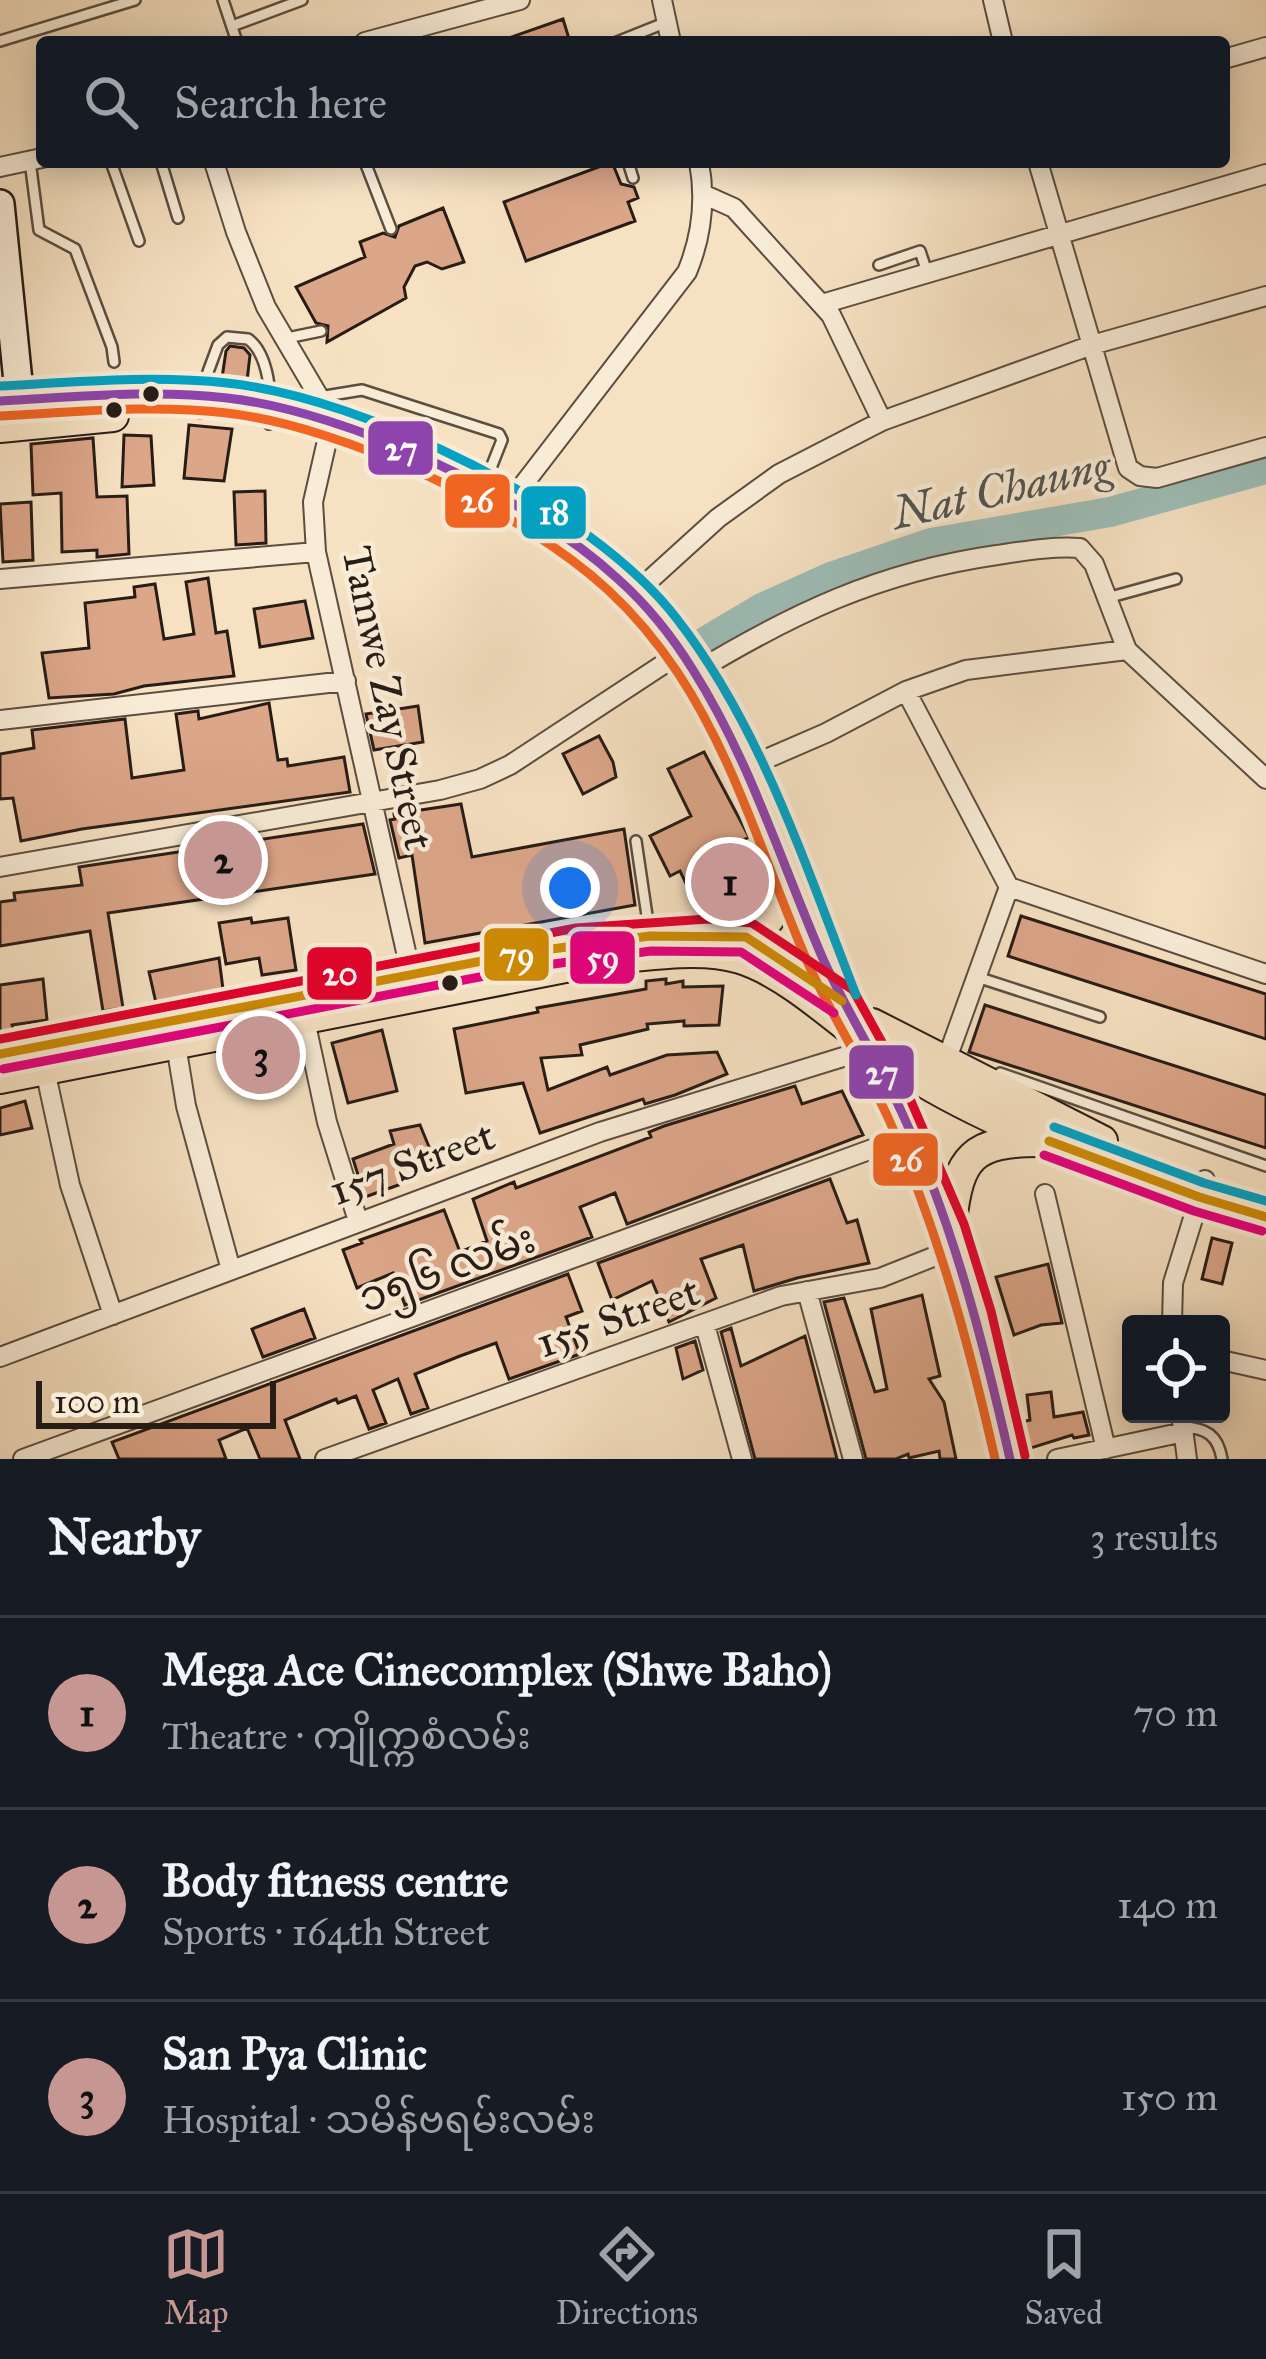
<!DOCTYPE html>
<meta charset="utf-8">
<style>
body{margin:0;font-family:"IM FELL Great Primer","Noto Sans Myanmar",serif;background:#242831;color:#f1f3f6}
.controls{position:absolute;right:36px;bottom:36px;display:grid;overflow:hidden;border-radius:12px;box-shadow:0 6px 30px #0003}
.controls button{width:108px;height:108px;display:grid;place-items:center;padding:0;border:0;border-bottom:3px solid #363941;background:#171b24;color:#f1f3f6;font:60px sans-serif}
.scale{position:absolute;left:36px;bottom:30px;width:240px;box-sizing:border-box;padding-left:12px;border:6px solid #281c16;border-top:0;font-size:33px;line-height:42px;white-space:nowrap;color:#281c16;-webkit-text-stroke:9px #f9ecd7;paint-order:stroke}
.you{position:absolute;left:570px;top:888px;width:42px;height:42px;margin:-30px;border:9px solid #fff;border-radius:50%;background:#1a73e8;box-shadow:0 0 0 18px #1a73e833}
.badge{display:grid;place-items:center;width:78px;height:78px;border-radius:50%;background:#c59692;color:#111;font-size:39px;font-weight:700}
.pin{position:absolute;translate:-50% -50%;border:6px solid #fff;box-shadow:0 3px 12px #0006}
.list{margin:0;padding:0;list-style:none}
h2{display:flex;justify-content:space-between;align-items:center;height:156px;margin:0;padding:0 48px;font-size:51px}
h2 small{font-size:39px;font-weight:400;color:#9ea1a6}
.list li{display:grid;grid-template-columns:78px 1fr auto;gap:36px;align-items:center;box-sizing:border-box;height:192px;padding:0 48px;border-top:3px solid #363941}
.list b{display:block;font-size:45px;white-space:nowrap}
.list p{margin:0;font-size:39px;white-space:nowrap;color:#9ea1a6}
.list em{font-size:39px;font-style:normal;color:#9ea1a6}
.icon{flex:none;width:66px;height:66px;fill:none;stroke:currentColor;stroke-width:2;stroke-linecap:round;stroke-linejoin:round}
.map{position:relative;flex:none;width:1266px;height:1459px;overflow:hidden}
.search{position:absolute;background:#171b24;box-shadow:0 6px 30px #0003;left:36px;right:36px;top:36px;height:132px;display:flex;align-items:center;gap:30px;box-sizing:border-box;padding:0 42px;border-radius:12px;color:#9ea1a6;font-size:45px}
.sheet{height:732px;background:#171b24}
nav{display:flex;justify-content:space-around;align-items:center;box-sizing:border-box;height:168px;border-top:3px solid #363941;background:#171b24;font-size:33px;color:#9ea1a6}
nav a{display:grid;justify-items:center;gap:6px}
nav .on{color:#c59692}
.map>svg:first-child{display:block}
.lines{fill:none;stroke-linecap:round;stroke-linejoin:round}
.river{stroke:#9dbdb7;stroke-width:30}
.building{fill:#dca689;stroke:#281c16;stroke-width:3}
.lane-casing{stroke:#5c4d41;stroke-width:14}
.street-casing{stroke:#5c4d41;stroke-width:22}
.secondary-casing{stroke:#281c16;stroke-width:32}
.primary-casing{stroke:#281c16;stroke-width:34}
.lane{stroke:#f9ecd7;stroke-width:9}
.street{stroke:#f9ecd7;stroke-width:18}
.secondary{stroke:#f9ecd7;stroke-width:27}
.primary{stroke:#f6e1c2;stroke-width:30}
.bus-1-casing{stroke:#f9ecd7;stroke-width:18}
.bus-2-casing{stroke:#f9ecd7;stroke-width:18}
.bus-3-casing{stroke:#f9ecd7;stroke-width:18}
.bus-4-casing{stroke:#f9ecd7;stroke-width:18}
.bus-5-casing{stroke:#f9ecd7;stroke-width:18}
.bus-6-casing{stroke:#f9ecd7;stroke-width:18}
.bus-1{stroke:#8e44ad;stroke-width:9}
.bus-2{stroke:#f26522;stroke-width:9}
.bus-3{stroke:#e4002b;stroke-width:9}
.bus-4{stroke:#ce8a04;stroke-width:9}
.bus-5{stroke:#e5007d;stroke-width:9}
.bus-6{stroke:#02a2c5;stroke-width:9}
.bus-dot{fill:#281c16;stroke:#f9ecd7;stroke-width:4.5}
.labels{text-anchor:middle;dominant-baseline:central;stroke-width:9;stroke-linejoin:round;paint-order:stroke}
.street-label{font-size:42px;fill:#281c16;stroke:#f9ecd7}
.water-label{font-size:45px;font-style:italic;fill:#51544e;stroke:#f9ecd7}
.line-badge{stroke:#f9ecd7;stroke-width:4.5}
.badge-label{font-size:33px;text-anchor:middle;font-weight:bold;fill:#fff}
</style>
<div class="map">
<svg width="1266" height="1459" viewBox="0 0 1266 1459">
<rect width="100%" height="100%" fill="#f6e1c2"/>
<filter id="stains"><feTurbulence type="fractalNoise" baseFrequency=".00167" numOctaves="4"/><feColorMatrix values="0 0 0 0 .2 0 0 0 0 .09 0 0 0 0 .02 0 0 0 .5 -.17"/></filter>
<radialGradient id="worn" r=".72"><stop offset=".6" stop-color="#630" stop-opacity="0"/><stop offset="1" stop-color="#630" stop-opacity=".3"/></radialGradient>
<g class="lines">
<path class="river" d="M698 646 762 608 831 577 931 543 1110 512 1266 469"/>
</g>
<path class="building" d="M563 19 570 42H503V40Z
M612 162 621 184 634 187 638 198 628 202 635 221 526 261 504 202Z
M443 208 464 262 442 269 427 262 415 266 404 287 406 298 327 342 328 326 316 323 296 287 365 257 360 242 383 233 395 237 399 226Z
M230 346 244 348 250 355 247 381 222 378 226 351Z
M189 425 232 429 224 481 184 478Z
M124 435 151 436 154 485 122 487Z
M93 438 97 497 127 496 129 554 97 557V550L62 552 61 493 33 495 31 444Z
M265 491 266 543 236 545 234 492Z
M31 502 33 560 3 562 0 504Z
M208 578 216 633 227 631 234 676 144 686 114 694 49 698 42 653 89 648 85 603 135 597 134 587 155 584 164 639 194 634 186 582Z
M305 601 313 638 260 647 254 609Z
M269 703 278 760 287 759 288 766 344 757 350 792 82 829 21 841 13 798 0 799V754L34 748 32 730 125 719 132 778 184 770 176 714 198 711 199 719Z
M418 706 423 742 374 750 366 714Z
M599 736 613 762 616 777 583 794 563 754Z
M704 752 749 837 742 841 758 883 699 910 680 871 670 876 650 836 691 816 668 769Z
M461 804 472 857 624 829 635 905 425 943 412 855 399 858 390 820 395 819 394 814Z
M363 824 375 874 108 913 123 1008 103 1011 90 931 0 946V902L15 900 14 893 82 885 79 867Z
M1021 916 1266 994V1039L1008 956Z
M251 918 252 923 288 918 296 970 262 975 259 958 226 964 219 923Z
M219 958 223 989 156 1003 149 972Z
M43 979 47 1020 12 1025 14 1031 0 1034V985Z
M666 979V984L683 981V987L723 986 719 1025 684 1026V1021L647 1024 648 1029 580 1045 582 1055 541 1058 548 1090 607 1067 610 1075 667 1055 717 1052 727 1074 675 1095 645 1104 643 1099 540 1133 523 1083 466 1093 454 1029 538 1012 537 1008 646 989V981Z
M985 1005 1266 1095V1148L969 1052Z
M382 1030 397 1091 348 1103 332 1043Z
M795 1086 802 1104 842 1091 863 1135 627 1224 615 1193 580 1207 592 1237 405 1305 393 1273 357 1288 343 1250 362 1243 360 1240 444 1210 460 1252 487 1241 473 1199 514 1182 516 1188 651 1137 649 1132 664 1126Z
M25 1101 32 1128 0 1135V1108Z
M420 1125 434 1159 399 1171 404 1183 365 1197 353 1159 394 1144 390 1131Z
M830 1179 847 1223 857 1220 869 1263 797 1278 754 1291 743 1245 701 1259 716 1298 673 1320 669 1322 652 1281 612 1300 598 1263Z
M1212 1238 1232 1243 1222 1284 1202 1279Z
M1048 1264 1062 1323 1041 1325 1014 1335 996 1277Z
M568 1274 582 1311 566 1317 580 1354 509 1379 496 1343 460 1356 415 1374 428 1408 411 1414 398 1379 373 1390 386 1423 369 1429 356 1396 338 1403 336 1399 285 1420 300 1459H260L247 1428 219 1440 226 1459H119L112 1442Z
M922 1295 940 1376 929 1379 944 1402 956 1459H940L939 1451 909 1458 908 1454 896 1459H866L824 1302 844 1298 875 1392 887 1389 871 1309Z
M304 1309 315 1338 263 1357 252 1329Z
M731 1328 741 1366 805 1336 837 1459H755L721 1332Z
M695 1341 703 1370 683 1379 676 1348Z
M1051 1392 1054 1417 1083 1412 1089 1435 1074 1438 1072 1435 1031 1448 1022 1422 1030 1420 1027 1395Z"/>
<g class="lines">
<g class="lane-casing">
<path id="lane" d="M223 0 237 42
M232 26 302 0
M0 41 135 0
M617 42 667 22
M30 161 39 230 75 249 112 347 114 362
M111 162 139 241
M161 162 178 218
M365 162 391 229
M628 162 633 178
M879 265 920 251 927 272
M287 338 321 331
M319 397 362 390 499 434 502 440 485 483
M200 413 208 372 218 345 227 337 248 339C269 354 273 400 269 424
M1107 598 1176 579
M636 841 650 936
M977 977 1100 1017
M1000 1073 1266 1166
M1183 1427C1206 1428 1218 1435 1222 1459"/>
</g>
<g class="street-casing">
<path id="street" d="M662 0 671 42
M993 0 1003 42
M365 42 520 0
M1224 59 1266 47
M214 162 236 232 266 307 332 419 313 502 316 552 411 974
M1038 162 1128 468 1140 476 1157 478 1266 447
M0 167 42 158
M705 195 734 208 831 315 882 421
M822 304 1266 174
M506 507 687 272C702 236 706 200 699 162
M0 579 316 552
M631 597 718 518 779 474 882 421 1092 345 1266 296
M689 676C791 614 878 572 997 555 1024 551 1053 546 1080 548L1094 564 1127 650 1266 779
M906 691 1009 887 1266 974
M0 720 346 681
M736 772 826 733 906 691 966 670 1127 650
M0 867 440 790 480 779 510 765 682 652
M303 1011 327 1122 358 1221
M176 1045 186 1106 231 1270
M945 1064 1009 887
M45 1070 70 1185 113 1315
M1045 1194 1106 1449
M807 1291 853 1459
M1172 1324 1173 1283 1205 1180
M705 1325 742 1459
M0 1357 600 1132 856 1053
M1221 1360 1266 1370
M1181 1414 1187 1459
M23 1459 894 1141
M325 1459 781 1296 880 1278 938 1255
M1057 1459 1184 1432"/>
</g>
<g class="secondary-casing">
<path id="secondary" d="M0 204 22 421"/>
</g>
<g class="primary-casing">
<path id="primary" d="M0 401C74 398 153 390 227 398 314 408 381 439 458 477 558 526 632 572 693 669 758 771 789 892 842 1000 860 1038 884 1074 902 1112 953 1224 984 1340 1010 1459
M0 427 113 416
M746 937C767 926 774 914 781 892
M872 1024 1102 1141
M0 1054 411 974 618 939
M0 1078 611 958C652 955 700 946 740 958 794 974 858 1040 908 1072 1008 1135 1152 1183 1266 1217
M951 1223C958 1156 973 1141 1040 1141"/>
</g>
<use href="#lane" class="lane"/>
<use href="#street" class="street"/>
<use href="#secondary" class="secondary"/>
<use href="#primary" class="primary"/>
<g class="bus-1-casing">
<path id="bus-1" d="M0 401C75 397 152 389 227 398 349 412 528 496 618 579 647 605 672 636 693 670 750 760 781 862 823 959 847 1012 878 1060 902 1113 953 1223 983 1341 1010 1459"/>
</g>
<g class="bus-2-casing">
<path id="bus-2" d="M1 416C76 412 152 404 227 413 345 427 520 509 608 590 635 615 658 643 678 673 738 764 767 871 811 970 835 1022 867 1070 890 1122 938 1230 969 1344 995 1459"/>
</g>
<g class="bus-3-casing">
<path id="bus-3" d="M0 1039 576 928 708 919 752 923 853 990 898 1071 964 1224 991 1311 1025 1456"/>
</g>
<g class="bus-4-casing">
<path id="bus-4" d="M0 1054 529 952 650 936 746 937 842 1001
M1049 1141 1199 1197 1266 1217"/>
</g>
<g class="bus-5-casing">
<path id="bus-5" d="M3 1069 531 967 651 951 741 952 834 1013
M1044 1155 1194 1211 1262 1231"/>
</g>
<g class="bus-6-casing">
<path id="bus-6" d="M0 386C75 382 152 375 227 383 366 398 591 507 677 619 762 728 806 868 856 995
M1054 1127 1204 1183 1266 1201"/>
</g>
<use href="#bus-1" class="bus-1"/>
<use href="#bus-2" class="bus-2"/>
<use href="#bus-3" class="bus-3"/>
<use href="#bus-4" class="bus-4"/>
<use href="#bus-5" class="bus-5"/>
<use href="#bus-6" class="bus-6"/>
</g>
<g class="bus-dot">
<circle cx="151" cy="394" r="10"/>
<circle cx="114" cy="410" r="10"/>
<circle cx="450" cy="983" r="10"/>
</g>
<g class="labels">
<g class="street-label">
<text transform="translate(388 698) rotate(78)">Tamwe Zay Street</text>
<text transform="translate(412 1163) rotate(-20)">157 Street</text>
<text transform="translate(447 1268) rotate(-20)">၁၅၆ လမ်း</text>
<text transform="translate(618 1317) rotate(-19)">155 Street</text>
</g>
<g class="water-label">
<text transform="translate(1001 489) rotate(-13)">Nat Chaung</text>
</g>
</g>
<g class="line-badge">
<rect x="366" y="419" width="69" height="58" rx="12" fill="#8e44ad"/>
<rect x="443" y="472" width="69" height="58" rx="12" fill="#f26522"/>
<rect x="519" y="484" width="69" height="57" rx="12" fill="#02a2c5"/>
<rect x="482" y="926" width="69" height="57" rx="12" fill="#ce8a04"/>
<rect x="568" y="929" width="69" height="57" rx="12" fill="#e5007d"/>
<rect x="305" y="945" width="69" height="57" rx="12" fill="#e4002b"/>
<rect x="847" y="1043" width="69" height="58" rx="12" fill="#8e44ad"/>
<rect x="871" y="1131" width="69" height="57" rx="12" fill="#f26522"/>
</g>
<g class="badge-label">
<text x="401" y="460">27</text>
<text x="477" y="512">26</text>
<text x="554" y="524">18</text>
<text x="517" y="966">79</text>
<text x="603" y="969">59</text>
<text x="340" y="985">20</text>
<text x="882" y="1084">27</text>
<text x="906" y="1171">26</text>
</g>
<rect width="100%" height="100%" filter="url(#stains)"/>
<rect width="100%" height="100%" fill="url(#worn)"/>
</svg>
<div class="controls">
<button><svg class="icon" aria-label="locate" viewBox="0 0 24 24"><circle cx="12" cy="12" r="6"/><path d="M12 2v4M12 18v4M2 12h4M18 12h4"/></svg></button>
</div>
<div class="scale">100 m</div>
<div class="you"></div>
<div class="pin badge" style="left:730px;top:882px">1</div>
<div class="pin badge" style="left:223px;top:860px">2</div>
<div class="pin badge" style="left:261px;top:1055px">3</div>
<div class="search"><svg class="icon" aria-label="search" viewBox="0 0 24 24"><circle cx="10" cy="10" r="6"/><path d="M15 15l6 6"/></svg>Search here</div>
</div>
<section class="sheet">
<h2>Nearby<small>3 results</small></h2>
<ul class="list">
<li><span class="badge">1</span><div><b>Mega Ace Cinecomplex (Shwe Baho)</b><p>Theatre · ကျိုက္ကစံလမ်း</p></div><em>70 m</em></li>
<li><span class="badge">2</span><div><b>Body fitness centre</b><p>Sports · 164th Street</p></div><em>140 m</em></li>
<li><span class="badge">3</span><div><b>San Pya Clinic</b><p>Hospital · သမိန်ဗရမ်းလမ်း</p></div><em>150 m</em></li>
</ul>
</section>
<nav>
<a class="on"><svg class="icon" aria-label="map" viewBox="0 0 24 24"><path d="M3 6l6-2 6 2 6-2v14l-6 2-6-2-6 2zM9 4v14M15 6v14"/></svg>Map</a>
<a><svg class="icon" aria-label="directions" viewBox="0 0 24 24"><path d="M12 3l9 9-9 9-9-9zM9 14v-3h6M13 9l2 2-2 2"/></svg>Directions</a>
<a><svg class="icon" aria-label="saved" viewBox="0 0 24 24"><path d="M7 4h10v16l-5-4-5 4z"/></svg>Saved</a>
</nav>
